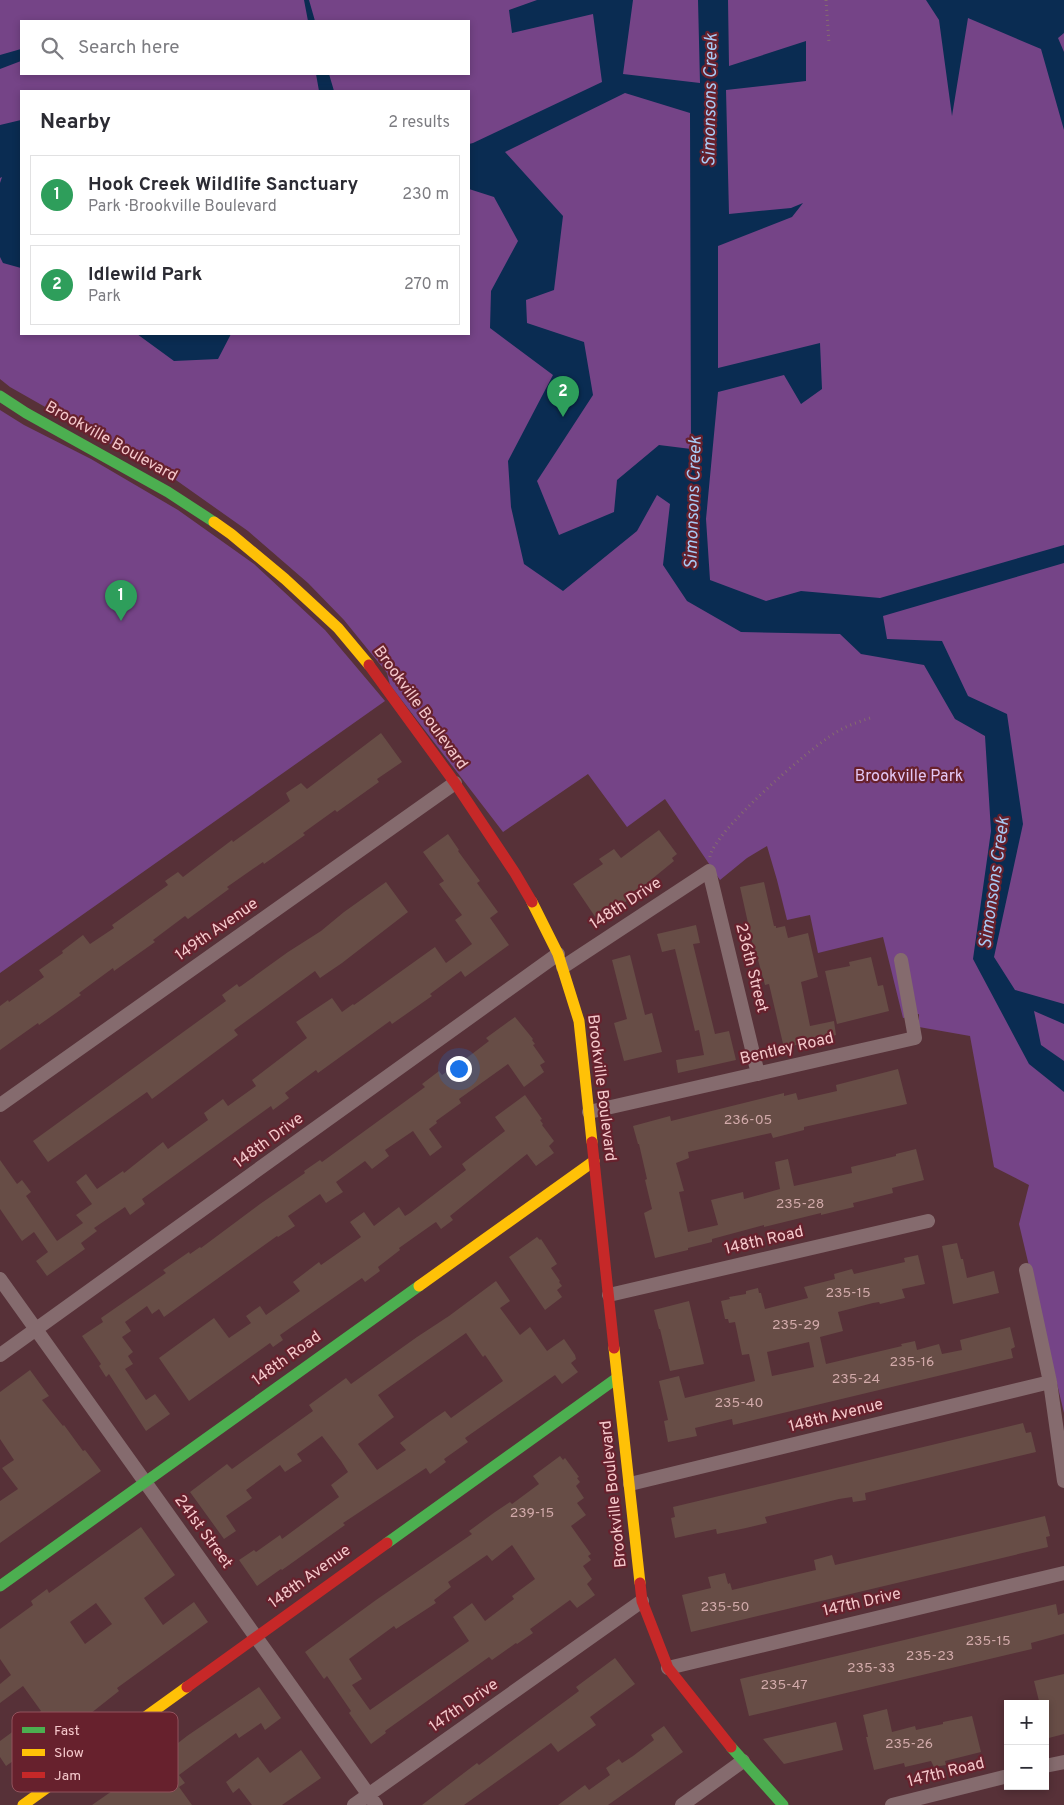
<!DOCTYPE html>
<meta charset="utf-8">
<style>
body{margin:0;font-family:Overpass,sans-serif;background:#f2f2f3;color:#2b2b33}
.controls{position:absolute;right:15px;bottom:15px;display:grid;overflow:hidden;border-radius:0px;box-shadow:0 2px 8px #0003}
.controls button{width:45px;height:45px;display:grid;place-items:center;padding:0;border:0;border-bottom:1px solid #e1e1e2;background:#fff;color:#2b2b33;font:25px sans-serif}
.you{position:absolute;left:458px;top:1068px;width:18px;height:18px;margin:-12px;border:4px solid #fff;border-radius:50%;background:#1a73e8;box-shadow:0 0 0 8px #1a73e833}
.badge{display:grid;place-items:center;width:32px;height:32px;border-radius:50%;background:#db2777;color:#fff;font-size:16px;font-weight:700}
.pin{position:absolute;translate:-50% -41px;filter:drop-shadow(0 1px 2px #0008)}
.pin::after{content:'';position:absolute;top:26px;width:18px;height:15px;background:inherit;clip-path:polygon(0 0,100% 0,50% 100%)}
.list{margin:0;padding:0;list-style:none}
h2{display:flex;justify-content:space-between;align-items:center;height:65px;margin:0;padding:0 20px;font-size:21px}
h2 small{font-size:16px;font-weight:400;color:#7c7c81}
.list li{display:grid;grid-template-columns:32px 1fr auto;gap:15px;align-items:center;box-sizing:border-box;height:80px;margin:0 10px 10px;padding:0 10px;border:1px solid #e1e1e2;border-radius:0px}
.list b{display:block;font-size:19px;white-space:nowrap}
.list p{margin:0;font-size:16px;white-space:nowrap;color:#7c7c81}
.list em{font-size:16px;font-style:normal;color:#7c7c81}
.icon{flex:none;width:28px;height:28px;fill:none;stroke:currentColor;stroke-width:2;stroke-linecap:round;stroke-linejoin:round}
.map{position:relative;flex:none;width:1064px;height:1805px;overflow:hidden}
.search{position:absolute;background:#fff;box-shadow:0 2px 8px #0003;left:20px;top:20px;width:450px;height:55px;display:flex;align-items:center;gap:12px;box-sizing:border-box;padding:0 18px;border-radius:0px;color:#7c7c81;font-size:19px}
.panel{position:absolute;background:#fff;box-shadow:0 2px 8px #0003;left:20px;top:90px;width:450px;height:245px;border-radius:0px}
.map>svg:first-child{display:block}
.green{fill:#754487;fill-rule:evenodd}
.water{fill:#0a2c52;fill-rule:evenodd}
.building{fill:#674d46;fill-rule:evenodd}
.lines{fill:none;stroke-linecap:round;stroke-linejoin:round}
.path{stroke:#856c6f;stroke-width:3;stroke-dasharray:1 4;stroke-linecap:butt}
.street{stroke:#856b6e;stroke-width:14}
.fast{stroke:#4caf50;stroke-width:11}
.slow{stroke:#ffc107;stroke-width:11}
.jam{stroke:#c62828;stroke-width:11}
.labels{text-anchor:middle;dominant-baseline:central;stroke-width:4.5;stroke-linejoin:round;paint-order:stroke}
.number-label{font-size:14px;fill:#d2aaaa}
.street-label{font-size:16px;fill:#f6c9cc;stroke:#67212d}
.park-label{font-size:16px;fill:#e4c7f5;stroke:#67212d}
.water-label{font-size:18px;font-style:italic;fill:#a8caf4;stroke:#67212d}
.key{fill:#67212d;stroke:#92535d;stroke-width:1}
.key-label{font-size:14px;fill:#f6c9cc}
</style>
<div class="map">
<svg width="1064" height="1805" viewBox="0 0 1064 1805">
<rect width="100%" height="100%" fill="#573138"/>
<path class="green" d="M0 0H1064V1413L1019 1224 1029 1185 994 1167 970 1036 919 1027V1014L903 1018 883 937 818 953 810 915 787 920 777 880 767 846 747 858 720 880 665 799 627 827 588 774 503 832 390 685 387 673 344 620 308 583 248 531 166 473 114 446 10 387 0 379ZM21 21H469V74H21ZM21 91H469V334H21Z
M0 410 24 425 91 459 178 510 254 564 325 630 385 701 0 973Z"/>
<path class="water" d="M304 0H309L315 21H308Z
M537 0H633L623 74 700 83 698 0H728L729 66 806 41V81L726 90 729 214 791 208 803 203 792 217 718 246V368L820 343 822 389 801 404 784 375 718 392 706 519 710 580 766 601 801 591 880 598 1064 545V563L883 616 887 639 942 641 968 696 1007 714 1023 824 994 957 1015 990 1064 1004V1024L1034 1011 1041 1045 1064 1061V1092L1029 1064 973 959 991 831 985 736 955 719 924 665 861 654 840 634 741 632 687 601 663 565 670 504 657 495 637 531 563 591 524 564 511 507 508 461 553 375 490 328 491 291 518 241 494 197 469 189V144L473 143 602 82 593 14 512 33 509 10ZM625 93 690 113 691 449 659 445 617 480 614 512 559 535 537 481 593 395 584 342 527 323 526 300 554 290 563 216 505 152Z
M926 0H1064V33L1058 38 1064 52V130L1041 49 968 18 952 116 939 20Z
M21 49V61L0 69V55Z
M316 74H329L334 91H319Z
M21 120V268L3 263 0 257V183L2 177 0 178V125Z
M137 334H231L218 359 174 361Z"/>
<path class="building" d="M381 733 402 762 377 779 379 782 337 812 335 810 303 833 305 835 264 864 263 862 227 887 229 889 188 919 185 916 153 940 155 942 114 971 113 968 79 993 81 995 56 1013 39 1025 38 1023 0 1050V1006L8 1000 9 1002 44 977 39 970 63 953 62 951 83 935 90 944 114 928 112 925 168 885 165 881 178 872 183 877 232 840 233 842 290 801 286 793 301 783 307 789Z
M659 830 677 854 672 858 674 861 630 897 631 898 598 921 573 884 603 864 599 859 614 849 621 858Z
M448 834 459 850 458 851 480 881 477 883 498 912 490 918 509 945 465 977 461 971 430 994 432 996 392 1024 390 1021 318 1073 316 1070 285 1093 289 1098 273 1110 271 1106 142 1199 145 1204 130 1215 125 1207 94 1228 97 1231 81 1243 85 1249 47 1276 36 1261 48 1252 34 1232 22 1241 0 1209V1160L17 1184 22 1180 31 1192 26 1196 57 1241 83 1223 76 1215 92 1204 76 1182 86 1174 97 1189 123 1171 124 1173 163 1142 168 1149 208 1120 204 1113 223 1099 228 1106 256 1086 252 1080 307 1038 296 1022 332 998 342 1012 353 1004 354 1005 435 947 446 963 472 944 455 920 462 915 439 884 444 881 423 852Z
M386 882 408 912 342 963 320 978 315 971 234 1030 238 1035 152 1099 147 1092 48 1162 33 1141 226 1001 222 995 237 984 239 987 241 986 288 952 321 931 344 912Z
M764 882 774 926H776V928L785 926 788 938 808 933 818 977 801 982 810 1026 834 1021 836 1035 784 1048 769 984 765 985 755 949 754 950 740 887Z
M696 925 700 943 693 944 715 1034 729 1031 736 1060 678 1073 676 1060 704 1055 699 1030 695 1031 675 949 662 952 657 934Z
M630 955 645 1015 652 1013 662 1052 624 1061 614 1023 627 1019 612 960Z
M871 957 878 986 883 985 889 1011 837 1024 825 971 850 966 849 962Z
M515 1017 533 1039 532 1040 535 1044 533 1045 545 1062 540 1065 544 1072 524 1087 508 1064 459 1099 461 1103 436 1121 437 1123 429 1129 442 1147 430 1156 413 1131 385 1150 389 1156 372 1169 365 1161 336 1182 343 1192 326 1203 320 1194 288 1216 295 1226 278 1237 277 1236 164 1317 159 1309 152 1314 147 1306 125 1322 131 1331 122 1337 133 1352 128 1356 133 1364 125 1369 146 1400 155 1394 170 1414 146 1431 109 1374 106 1377 99 1366 101 1364 82 1336 103 1322 101 1318 166 1273 163 1270 189 1252 190 1254 200 1247 201 1248 260 1204 305 1173 304 1171 320 1160 322 1162 425 1087 422 1084 439 1071 442 1075 472 1054 489 1041 486 1038Z
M898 1069 907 1104 804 1127V1130L773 1138 771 1133 688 1152 689 1158 676 1163 684 1191 679 1192 688 1232 718 1225 711 1200 743 1192 744 1199 780 1189 775 1162 788 1159 794 1186 852 1173 851 1167 896 1156V1154L916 1149 924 1180 892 1188 893 1193 853 1203 854 1207 821 1215V1213L764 1227V1225L712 1239V1242L688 1248V1250L655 1258 644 1213 652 1209 645 1180 647 1179 639 1144H638L633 1126 670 1116 671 1121 784 1093V1096L796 1093 798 1100 837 1091 836 1085Z
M525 1095 542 1119 540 1120 543 1124 542 1125 554 1141 549 1146 554 1153 536 1166 527 1154 450 1216 453 1220 441 1229 436 1222 433 1224 399 1248 400 1250 378 1267 380 1271 365 1282 362 1278 280 1335 283 1340 273 1347 270 1343 189 1401 159 1358 214 1318 229 1338 251 1323 246 1316 260 1306 266 1315 293 1296 300 1291 293 1282 319 1262 321 1265 361 1237 350 1222 364 1212 374 1226 399 1207 405 1216 410 1213 466 1170 462 1164 505 1131 495 1117Z
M537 1237 540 1240 541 1239 554 1259 557 1264 551 1268 560 1281 559 1282 562 1286 557 1290 562 1297 545 1310 509 1257Z
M957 1243 961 1259H963L967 1278 994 1271 999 1293 953 1304 942 1246Z
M918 1255 925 1284 902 1289 905 1298 880 1304 879 1302 873 1303 838 1312 843 1331 820 1337 826 1364 902 1346 901 1344 915 1341 917 1350 939 1344 942 1354 962 1350 960 1340 1010 1327 1015 1347 1011 1349 1013 1358 733 1425 732 1419 695 1428 697 1436 668 1442 664 1421 668 1420 659 1381 679 1376 685 1398 755 1381 749 1354 742 1355 735 1322 729 1323 728 1319H725L721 1301 730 1299 729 1297 746 1294V1291L758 1288 759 1293H761L765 1309 808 1298 804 1287 835 1279 834 1274 852 1269 854 1274 905 1262 904 1258ZM809 1342 814 1367 772 1376 767 1352Z
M496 1281 510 1301 500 1308 520 1335 530 1327 547 1351 564 1339 575 1355 576 1359 571 1363 578 1372 562 1384 555 1375 465 1438 468 1442 444 1459 446 1462 430 1474 426 1468 343 1523 345 1525 282 1570 281 1569 257 1586 239 1560 254 1550 256 1552 280 1535 282 1539 339 1497 331 1485 348 1472 341 1461 322 1436 297 1454 302 1461 285 1472 280 1465 246 1490 252 1498 226 1516 236 1531 224 1539 190 1492 227 1464 232 1469 313 1411 309 1405 346 1378 351 1384 417 1337 449 1316ZM466 1333 483 1357 485 1355 503 1381 451 1418 445 1411 429 1422 400 1443 406 1450 377 1470 358 1444 394 1417 378 1395Z
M689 1301 704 1364 670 1371 660 1329H659L654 1310Z
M30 1370 49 1396 42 1400 63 1426 64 1425 83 1451 85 1450 101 1471 0 1543V1501L18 1489 2 1468 14 1460 0 1439V1392Z
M1023 1423 1026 1433 1031 1432 1036 1452 865 1493 866 1500 853 1502 852 1497 839 1499 765 1517 767 1523 746 1528 717 1534 716 1529 675 1538 671 1518 675 1517 673 1507Z
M560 1456 563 1460 565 1458 579 1477 577 1478 580 1482 576 1486 584 1498 577 1503 586 1515 571 1526 591 1554 588 1556 591 1560 583 1566 592 1579 587 1584 595 1595 577 1608 570 1600 530 1629 533 1633 517 1644 516 1643 492 1660 489 1657 385 1731 386 1733 371 1744 349 1713 351 1711 327 1676 324 1679 305 1652 376 1600 472 1534 469 1531 495 1512 510 1502 512 1504 539 1484 533 1476ZM512 1545 535 1579 512 1596 514 1599 485 1621 472 1603 453 1617 469 1641 370 1710 352 1685 362 1679 349 1659 394 1626 396 1629 436 1603 434 1600 451 1587 448 1582 487 1555 492 1561Z
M1045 1516 1050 1536 1046 1537 1048 1547 691 1632 682 1595 711 1588 708 1577 725 1573 728 1584 730 1583 732 1590 816 1570 814 1560 832 1555 835 1565Z
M141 1527 175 1575 144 1598 163 1625 194 1602 208 1622 117 1688 119 1691 81 1721 77 1716 6 1766 0 1757V1741L41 1711 23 1686 0 1703V1684L11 1675 0 1659V1629L33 1605 31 1601 47 1589 49 1593ZM96 1603 112 1624 85 1644 70 1622Z
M1056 1604 1058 1615 1064 1613V1634L1031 1643 1032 1649 749 1716 740 1679Z
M615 1658 635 1684 590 1717 596 1725 558 1752 551 1743 464 1805H422L477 1763 479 1765 579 1691 576 1687Z
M1064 1674V1734L1045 1739V1700L1039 1701 1034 1681Z
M259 1687 281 1718 265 1730 261 1723 239 1738 236 1733 179 1775 185 1783 179 1787 192 1805H92L125 1782 122 1778 138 1767 141 1772 187 1736Z
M887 1709 892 1732 915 1726 916 1730 943 1724V1722L972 1716 981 1752 945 1761 946 1765 934 1767 931 1761 905 1767 904 1763 874 1770 866 1737H868L863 1715Z
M836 1722 843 1750 784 1764 763 1739Z
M664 1726 683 1752 608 1805H558L585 1785 589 1790 610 1775 606 1768 619 1759 622 1763 633 1756 654 1740 651 1735Z
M301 1750 321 1778 282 1805H252L239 1788 233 1793 226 1782 258 1757 270 1773Z"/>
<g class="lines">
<path class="path" d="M826 0 829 43
M710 857C713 832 810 748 835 733 846 726 858 722 870 718"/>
<path class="street" d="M563 967 709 871 758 1074
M0 1105 455 783
M589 1112 915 1038 901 960
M1026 1270 1050 1382 1064 1481
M0 1279 376 1805
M609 1295 928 1221
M0 1355 558 954
M630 1484 1050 1382
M668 1668 1064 1573
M1045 1766 1064 1762
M354 1805 642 1601
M682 1805 743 1761
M892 1805 1008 1776"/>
<path class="fast" d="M0 396 26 413 168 492 214 522
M387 1543 617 1378
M0 1586 419 1286
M731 1747 783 1805"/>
<path class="slow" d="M214 522 231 534 285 579 338 628 369 665
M532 902 558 954 579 1021 592 1142
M419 1286 594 1161
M614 1348 640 1583
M23 1805 187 1687"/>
<path class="jam" d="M369 665 455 783 515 873 532 902
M592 1142 614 1348
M640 1583 642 1601 668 1668 731 1747
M187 1687 387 1543"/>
</g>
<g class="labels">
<g class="number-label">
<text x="748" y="1120">236-05</text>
<text x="800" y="1204">235-28</text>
<text x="848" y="1293">235-15</text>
<text x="796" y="1325">235-29</text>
<text x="912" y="1362">235-16</text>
<text x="856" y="1379">235-24</text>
<text x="739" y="1403">235-40</text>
<text x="532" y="1513">239-15</text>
<text x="725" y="1607">235-50</text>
<text x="988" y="1641">235-15</text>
<text x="930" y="1656">235-23</text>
<text x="871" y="1668">235-33</text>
<text x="784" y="1685">235-47</text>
<text x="909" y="1744">235-26</text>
</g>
<g class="street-label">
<text transform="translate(111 442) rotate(29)">Brookville Boulevard</text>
<text transform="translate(420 708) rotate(54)">Brookville Boulevard</text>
<text transform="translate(626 904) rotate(-33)">148th Drive</text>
<text transform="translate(217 930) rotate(-35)">149th Avenue</text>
<text transform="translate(751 968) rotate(76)">236th Street</text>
<text transform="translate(787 1049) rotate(-13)">Bentley Road</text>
<text transform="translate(601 1088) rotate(83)">Brookville Boulevard</text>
<text transform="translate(269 1141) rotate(-36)">148th Drive</text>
<text transform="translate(764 1241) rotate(-13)">148th Road</text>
<text transform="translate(287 1359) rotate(-36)">148th Road</text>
<text transform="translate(836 1416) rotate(-14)">148th Avenue</text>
<text transform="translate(614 1494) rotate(-96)">Brookville Boulevard</text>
<text transform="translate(203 1532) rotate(54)">241st Street</text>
<text transform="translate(310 1577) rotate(-36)">148th Avenue</text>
<text transform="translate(862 1603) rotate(-13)">147th Drive</text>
<text transform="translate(464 1706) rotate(-35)">147th Drive</text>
<text transform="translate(946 1773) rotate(-14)">147th Road</text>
</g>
<g class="park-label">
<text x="909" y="777">Brookville Park</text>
</g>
<g class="water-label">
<text transform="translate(711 100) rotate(-89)">Simonsons Creek</text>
<text transform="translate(694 503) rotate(-88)">Simonsons Creek</text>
<text transform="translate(995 883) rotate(-82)">Simonsons Creek</text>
</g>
</g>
<rect x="12" y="1712" width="166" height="80" rx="8" class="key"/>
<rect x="22" y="1727" width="23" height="6" fill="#4caf50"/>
<rect x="22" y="1749" width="23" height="7" fill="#ffc107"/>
<rect x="22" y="1772" width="23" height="6" fill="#c62828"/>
<g class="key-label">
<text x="54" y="1735">Fast</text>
<text x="54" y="1757">Slow</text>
<text x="54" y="1780">Jam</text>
</g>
</svg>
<div class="controls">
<button>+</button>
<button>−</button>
</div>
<div class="you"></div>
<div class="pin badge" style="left:121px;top:621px;background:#2e9e5b">1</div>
<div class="pin badge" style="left:563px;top:417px;background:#2e9e5b">2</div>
<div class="search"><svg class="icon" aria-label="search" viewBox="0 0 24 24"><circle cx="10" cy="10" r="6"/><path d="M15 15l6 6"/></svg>Search here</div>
<section class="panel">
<h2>Nearby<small>2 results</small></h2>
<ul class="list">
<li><span class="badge" style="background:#2e9e5b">1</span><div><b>Hook Creek Wildlife Sanctuary</b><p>Park · Brookville Boulevard</p></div><em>230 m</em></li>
<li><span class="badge" style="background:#2e9e5b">2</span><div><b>Idlewild Park</b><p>Park</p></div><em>270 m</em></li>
</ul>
</section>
</div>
